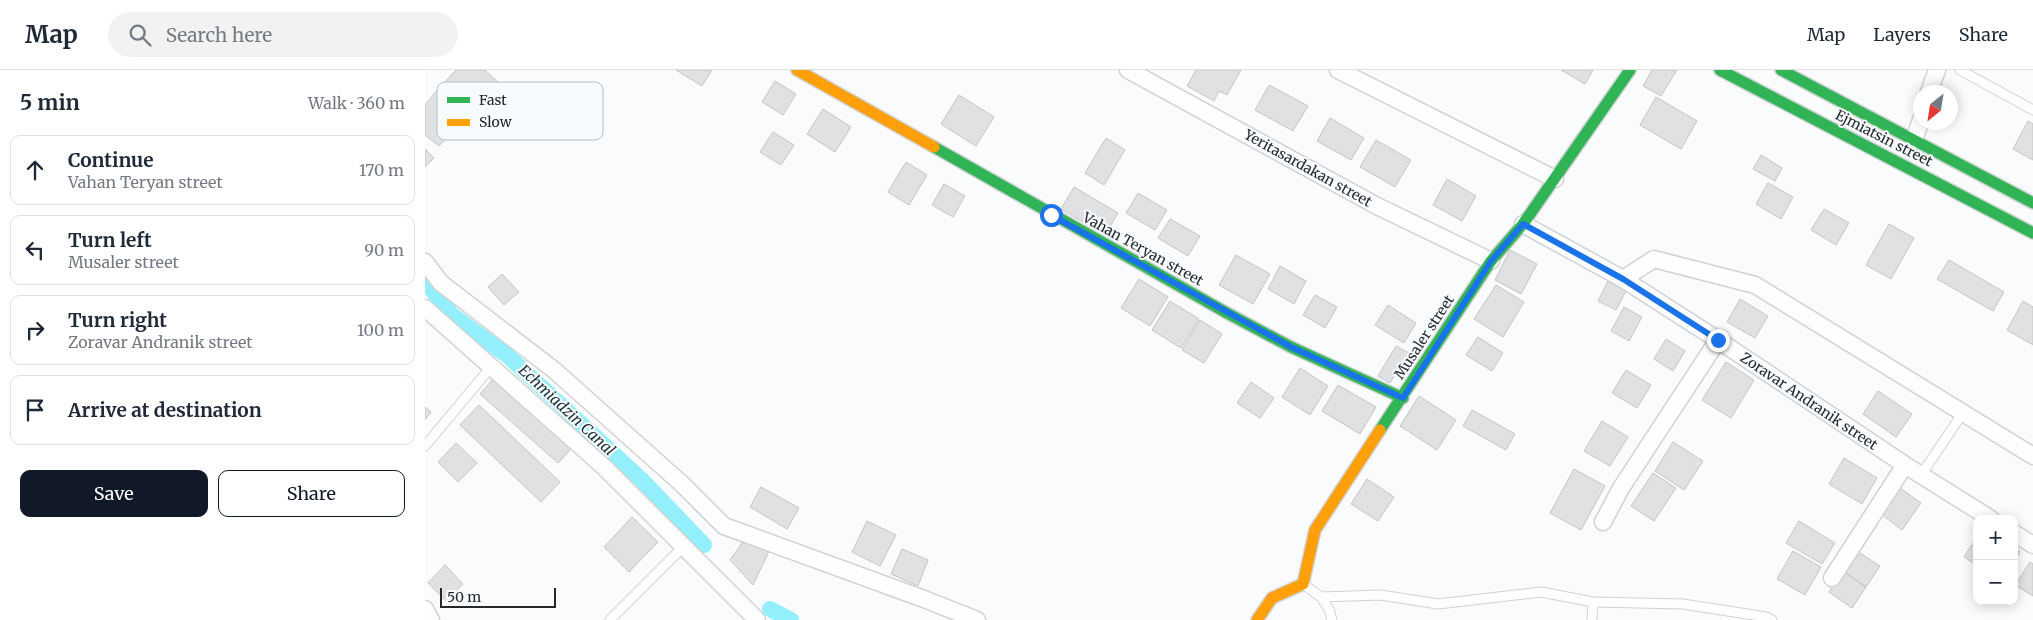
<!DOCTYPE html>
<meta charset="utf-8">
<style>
body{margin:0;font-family:Merriweather,serif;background:#f2f2f3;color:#1f2937}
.controls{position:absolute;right:15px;bottom:15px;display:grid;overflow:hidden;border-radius:10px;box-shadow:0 2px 12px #0003}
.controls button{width:45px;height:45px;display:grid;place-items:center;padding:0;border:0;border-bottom:1px solid #e0e1e3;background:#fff;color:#1f2937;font:25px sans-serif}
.compass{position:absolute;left:1488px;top:15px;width:45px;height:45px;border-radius:50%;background:#fff;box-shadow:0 2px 12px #0003;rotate:210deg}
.scale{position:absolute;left:15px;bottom:12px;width:116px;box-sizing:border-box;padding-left:5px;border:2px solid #272829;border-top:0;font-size:14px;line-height:18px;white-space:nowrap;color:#272829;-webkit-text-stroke:4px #f8fbfe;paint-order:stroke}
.stop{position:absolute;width:15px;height:15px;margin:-11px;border:4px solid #1a73e8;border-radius:50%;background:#fff}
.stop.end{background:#1a73e8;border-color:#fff;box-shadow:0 1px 5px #0008}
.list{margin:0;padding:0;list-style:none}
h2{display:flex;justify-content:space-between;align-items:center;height:65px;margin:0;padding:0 20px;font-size:21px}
h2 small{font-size:16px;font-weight:400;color:#747a83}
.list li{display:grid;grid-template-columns:32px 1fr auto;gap:15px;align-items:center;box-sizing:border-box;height:70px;margin:0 10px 10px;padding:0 10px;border:1px solid #e0e1e3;border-radius:10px}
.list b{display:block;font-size:19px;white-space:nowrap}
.list p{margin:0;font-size:16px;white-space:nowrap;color:#747a83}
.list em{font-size:16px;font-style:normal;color:#747a83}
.actions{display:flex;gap:10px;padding:15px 20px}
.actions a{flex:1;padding:11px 0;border:1px solid #111827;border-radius:10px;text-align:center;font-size:18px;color:#111827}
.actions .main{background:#111827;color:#fff}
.icon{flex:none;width:28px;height:28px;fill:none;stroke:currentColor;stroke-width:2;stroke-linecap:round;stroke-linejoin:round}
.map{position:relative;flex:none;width:1608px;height:550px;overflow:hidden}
header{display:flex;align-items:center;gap:30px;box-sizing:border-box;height:70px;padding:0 25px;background:#fff;border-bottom:1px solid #e0e1e3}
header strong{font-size:24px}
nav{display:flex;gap:28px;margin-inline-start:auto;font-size:18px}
.search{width:350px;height:45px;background:#f2f2f3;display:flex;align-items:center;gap:12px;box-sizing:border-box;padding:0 18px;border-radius:28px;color:#747a83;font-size:19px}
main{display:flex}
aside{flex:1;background:#fff}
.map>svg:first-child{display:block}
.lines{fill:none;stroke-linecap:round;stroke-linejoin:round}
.canal{stroke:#94effd;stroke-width:16}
.building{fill:#e0e1e3;stroke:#c3c5c6}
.lane-casing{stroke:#d0d2d4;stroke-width:11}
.street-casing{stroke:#d0d2d4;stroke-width:19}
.fast-casing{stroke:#d0d2d4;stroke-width:14}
.slow-casing{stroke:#d0d2d4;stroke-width:14}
.lane{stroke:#fefeff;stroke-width:9}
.street{stroke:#fefeff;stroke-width:16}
.fast{stroke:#30b455;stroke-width:11}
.slow{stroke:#ff9f0a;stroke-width:11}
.route{stroke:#1a73e8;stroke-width:6}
.labels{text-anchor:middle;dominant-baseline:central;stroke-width:4;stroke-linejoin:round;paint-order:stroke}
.street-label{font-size:14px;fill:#272829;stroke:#f8fbfe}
.water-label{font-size:15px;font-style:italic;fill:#182e32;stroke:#f8fbfe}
.key{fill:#f8fbfe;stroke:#b9bcbe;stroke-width:1}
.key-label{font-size:14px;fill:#272829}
</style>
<header>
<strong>Map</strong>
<div class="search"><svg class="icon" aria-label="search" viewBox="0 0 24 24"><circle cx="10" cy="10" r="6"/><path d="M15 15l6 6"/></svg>Search here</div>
<nav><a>Map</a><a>Layers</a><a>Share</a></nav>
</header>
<main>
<aside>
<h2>5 min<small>Walk · 360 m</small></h2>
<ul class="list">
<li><svg class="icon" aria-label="ahead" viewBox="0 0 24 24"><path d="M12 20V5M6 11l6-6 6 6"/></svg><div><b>Continue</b><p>Vahan Teryan street</p></div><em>170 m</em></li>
<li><svg class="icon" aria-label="left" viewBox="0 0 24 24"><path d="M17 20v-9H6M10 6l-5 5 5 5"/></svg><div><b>Turn left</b><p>Musaler street</p></div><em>90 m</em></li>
<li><svg class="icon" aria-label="right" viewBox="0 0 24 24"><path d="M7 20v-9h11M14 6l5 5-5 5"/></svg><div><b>Turn right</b><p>Zoravar Andranik street</p></div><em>100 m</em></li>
<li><svg class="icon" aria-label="arrive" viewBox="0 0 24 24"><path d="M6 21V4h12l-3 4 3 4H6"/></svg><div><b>Arrive at destination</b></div></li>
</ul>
<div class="actions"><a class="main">Save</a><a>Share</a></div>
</aside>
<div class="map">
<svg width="1608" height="550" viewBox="0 0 1608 550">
<rect width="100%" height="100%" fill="#f9fbfd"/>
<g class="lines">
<path class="canal" d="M0 211 27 245 83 286 218 411 279 475
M345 539 366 550"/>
</g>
<path class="building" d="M31 0H60L75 14 48 43 18 14Z
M251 0H287L277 16Z
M771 0H816L802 25 794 21 789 31 762 16Z
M1136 0H1168L1160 14Z
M1227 0H1252L1236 26 1218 16Z
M350 11 371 24 358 45 337 32Z
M844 15 883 36 868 61 830 40Z
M14 18 43 43 14 76 0 65V35Z
M534 25 569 47 551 76 516 54Z
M1231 27 1272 51 1256 79 1215 55Z
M398 39 426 57 410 82 382 64Z
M905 48 939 68 926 90 892 71Z
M1603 51 1608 54V90L1588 79Z
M348 62 369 75 356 95 335 82Z
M681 68 700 80 679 115 660 103Z
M951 70 986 90 970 117 935 97Z
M0 79 9 88 0 97Z
M1336 85 1357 98 1350 111 1328 99Z
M481 92 502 105 484 135 463 122Z
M1022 109 1051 126 1037 151 1008 135Z
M1343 113 1368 127 1356 149 1331 134Z
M519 114 540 126 528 147 507 135Z
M649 117 693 143 680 165 636 139Z
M713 123 742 140 730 160 701 143Z
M1399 139 1424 153 1411 175 1386 160Z
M745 149 775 166 763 186 733 168Z
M1464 154 1489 168 1466 209 1441 195Z
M1085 180 1112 194 1096 224 1070 210Z
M811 185 845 204 828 234 794 215Z
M1524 190 1579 222 1568 241 1512 209Z
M855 196 881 211 869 234 843 219Z
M77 204 94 222 79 235 63 217Z
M714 209 743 227 725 256 696 238Z
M1183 211 1201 221 1191 240 1173 231Z
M1071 215 1099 232 1078 267 1049 249Z
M890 225 912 237 900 258 878 245Z
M1315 229 1343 246 1330 268 1302 252Z
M745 231 774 249 756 278 727 260Z
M1598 231 1608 237V275L1582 260Z
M963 235 991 253 979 273 950 255Z
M1199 237 1217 247 1204 271 1186 261Z
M775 250 797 264 779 293 757 280Z
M1053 267 1078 283 1067 301 1041 285Z
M1241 269 1260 281 1248 301 1229 289Z
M971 276 984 283 965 313 953 306Z
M1301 292 1329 310 1306 348 1277 330Z
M875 298 903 316 885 345 857 327Z
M1201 300 1226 315 1212 338 1187 323Z
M68 309 147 378 133 393 55 324Z
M826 312 849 328 835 348 812 333Z
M913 315 951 337 935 364 897 341Z
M1453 321 1487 344 1471 367 1438 344Z
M994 326 1031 350 1012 380 975 356Z
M54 335 135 412 116 432 35 355Z
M0 337 6 342 0 350Z
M1047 340 1090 364 1081 380 1038 356Z
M1177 351 1203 367 1185 396 1159 381Z
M1248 372 1278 391 1259 420 1230 401Z
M31 373 52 393 33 412 13 392Z
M1419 388 1452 408 1437 434 1404 414Z
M1149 399 1180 416 1156 460 1125 443Z
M1228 403 1251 418 1229 451 1206 436Z
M942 409 969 427 953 451 926 434Z
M336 417 374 438 362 459 325 437Z
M1475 418 1496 433 1477 460 1456 444Z
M207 447 233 472 204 502 179 477Z
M442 451 471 465 455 496 427 482Z
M1374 451 1410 473 1397 494 1361 473Z
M322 466 346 477 328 515 305 490Z
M1552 467V495L1539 487Z
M1589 478 1595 482 1589 492Z
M477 479 503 490 493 516 466 504Z
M1368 481 1396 497 1380 525 1352 509Z
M1432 481 1455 496 1441 517 1418 501Z
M1605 492 1608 494V526L1590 515Z
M20 495 38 514 21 531 3 513Z
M1418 501 1441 517 1427 538 1404 522Z"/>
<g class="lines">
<g class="lane-casing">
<path id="lane" d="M1535 0 1608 40
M0 376 66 297
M1496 405 1537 344
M878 514 896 527 956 525 1013 534 1116 522 1168 532 1258 534 1341 547 1347 550
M896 527 904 539 907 550
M185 550 258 477
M1167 550 1168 532"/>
</g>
<g class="street-casing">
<path id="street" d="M703 0 952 136 1066 191
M913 0 1130 109
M1504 22 1512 0
M1489 70 1496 50
M1098 154 1198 209 1293 270 1480 395 1566 449
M0 192 16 213 129 300 257 414 299 456 499 529 552 550
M1198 209 1229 189 1330 215 1608 386
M0 238 179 397 332 550
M1178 452 1196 418 1293 270
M1589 463 1608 475
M1407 508 1480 395
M0 539 6 550"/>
</g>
<g class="fast-casing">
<path id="fast" d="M1295 0 1608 163
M1356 0 1608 133
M509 77 802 243 866 277 978 328
M955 360 1066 191 1098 154 1205 0"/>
</g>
<g class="slow-casing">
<path id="slow" d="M372 0 509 77
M832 550 847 528 878 514 890 460 955 360"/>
</g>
<use href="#lane" class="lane"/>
<use href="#street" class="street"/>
<use href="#fast" class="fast"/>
<use href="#slow" class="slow"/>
</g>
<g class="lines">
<path class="route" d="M626 145 866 277 978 328 1066 191 1098 154 1198 209 1293 270"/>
</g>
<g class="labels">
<g class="street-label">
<text transform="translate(1459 68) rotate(27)">Ejmiatsin street</text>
<text transform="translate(883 98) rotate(29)">Yeritasardakan street</text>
<text transform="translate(718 179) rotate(29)">Vahan Teryan street</text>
<text transform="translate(999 267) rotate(-57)">Musaler street</text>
<text transform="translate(1384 331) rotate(34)">Zoravar Andranik street</text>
</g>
<g class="water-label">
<text transform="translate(142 340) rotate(43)">Echmiadzin Canal</text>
</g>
</g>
<rect x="12" y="12" width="166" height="58" rx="8" class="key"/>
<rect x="22" y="27" width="23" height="6" fill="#30b455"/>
<rect x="22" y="49" width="23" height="7" fill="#ff9f0a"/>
<g class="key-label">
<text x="54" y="35">Fast</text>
<text x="54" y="57">Slow</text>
</g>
</svg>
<div class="controls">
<button>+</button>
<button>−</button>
</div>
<svg class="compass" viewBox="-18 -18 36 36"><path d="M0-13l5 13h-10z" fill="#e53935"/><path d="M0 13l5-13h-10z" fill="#747a83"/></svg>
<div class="scale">50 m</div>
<div class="stop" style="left:626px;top:145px"></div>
<div class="stop end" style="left:1293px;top:270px"></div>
</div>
</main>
